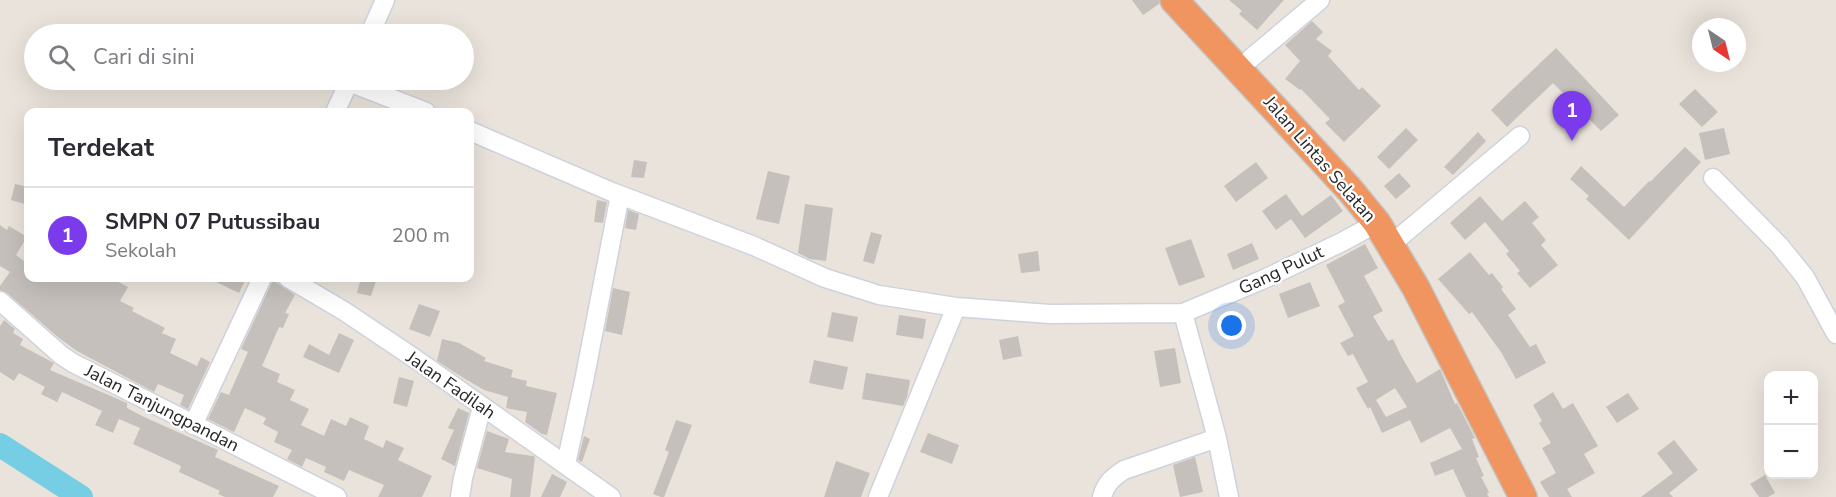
<!DOCTYPE html>
<html lang="id">
<meta charset="utf-8">
<style>
body{margin:0;font-family:"Nunito Sans",sans-serif;background:#f2f2f3;color:#2b2b33}
.controls{position:absolute;right:18px;bottom:18px;display:grid;overflow:hidden;border-radius:12px;box-shadow:0 6px 24px #0002}
.controls button{width:54px;height:54px;display:grid;place-items:center;padding:0;border:0;border-bottom:2px solid #e1e1e2;background:#fff;color:#2b2b33;font:30px sans-serif}
.compass{position:absolute;left:1692px;top:18px;width:54px;height:54px;border-radius:50%;background:#fff;box-shadow:0 6px 24px #0002;rotate:145deg}
.you{position:absolute;left:1232px;top:326px;width:21px;height:21px;margin:-15px;border:4px solid #fff;border-radius:50%;background:#1a73e8;box-shadow:0 0 0 9px #1a73e833}
.badge{display:grid;place-items:center;width:39px;height:39px;border-radius:50%;background:#7c3aed;color:#fff;font-size:20px;font-weight:700}
.pin{position:absolute;translate:-50% -50px;filter:drop-shadow(0 2px 3px #0008)}
.pin::after{content:'';position:absolute;top:32px;width:21px;height:18px;background:inherit;clip-path:polygon(0 0,100% 0,50% 100%)}
.list{margin:0;padding:0;list-style:none}
h2{display:flex;justify-content:space-between;align-items:center;height:78px;margin:0;padding:0 24px;font-size:26px}
h2 small{font-size:20px;font-weight:400;color:#7c7c81}
.list li{display:grid;grid-template-columns:39px 1fr auto;gap:18px;align-items:center;box-sizing:border-box;height:96px;padding:0 24px;border-top:2px solid #e1e1e2}
.list b{display:block;font-size:22px;white-space:nowrap}
.list p{margin:0;font-size:20px;white-space:nowrap;color:#7c7c81}
.list em{font-size:20px;font-style:normal;color:#7c7c81}
.icon{flex:none;width:33px;height:33px;fill:none;stroke:currentColor;stroke-width:2;stroke-linecap:round;stroke-linejoin:round}
.map{position:relative;flex:none;width:1836px;height:497px;overflow:hidden}
.search{position:absolute;background:#fff;box-shadow:0 6px 24px #0002;left:24px;top:24px;width:450px;height:66px;display:flex;align-items:center;gap:15px;box-sizing:border-box;padding:0 21px;border-radius:33px;color:#7c7c81;font-size:22px}
.panel{position:absolute;background:#fff;box-shadow:0 6px 24px #0002;left:24px;top:108px;width:450px;height:174px;border-radius:12px}
.map>svg:first-child{display:block}
.lines{fill:none;stroke-linecap:round;stroke-linejoin:round}
.river{stroke:#76cee4;stroke-width:24}
.building{fill:#c5c0bb;fill-rule:evenodd}
.minor-casing{stroke:#ced2dc;stroke-width:21}
.highway-casing{stroke:#c3c3c3;stroke-width:30}
.minor{stroke:#fff;stroke-width:18}
.highway{stroke:#f09560;stroke-width:27}
.labels{text-anchor:middle;dominant-baseline:central;stroke-width:4.5;stroke-linejoin:round;paint-order:stroke}
.street-label{font-size:18px;fill:#282828;stroke:#fff}
</style>
<div class="map">
<svg width="1836" height="497" viewBox="0 0 1836 497">
<rect width="100%" height="100%" fill="#eae3db"/>
<g class="lines">
<path class="river" d="M0 445 81 497"/>
</g>
<path class="building" d="M1132 0H1159V4L1143 15Z
M1229 0H1284L1257 30 1239 14 1242 11Z
M1312 21 1323 32 1316 39 1332 51 1328 56 1359 90 1362 87 1381 106 1344 142 1325 123 1330 119 1301 89 1300 90 1285 79 1300 61 1285 45Z
M1556 48 1619 115 1601 131 1553 83 1507 127 1491 110Z
M1695 89 1718 112 1702 127 1679 104Z
M1406 128 1418 140 1389 169 1377 157Z
M1724 128 1730 154 1705 160 1699 133Z
M1478 132 1486 141 1453 175 1444 167Z
M1685 147 1701 162 1629 240 1586 199 1589 196 1570 179 1581 166 1624 207 1649 181 1650 182Z
M634 160 647 162 644 178 631 177Z
M1256 162 1268 178 1236 202 1224 186Z
M768 171 790 176 779 224 756 219Z
M1399 173 1411 186 1396 199 1384 186Z
M15 184 28 187V205L11 200Z
M1286 194 1302 216 1331 195 1343 211 1305 238 1291 219 1276 230 1262 211Z
M1480 196 1502 221 1525 201 1539 217 1532 223 1546 240 1541 245 1558 265 1530 288 1517 273 1520 271 1506 254 1509 251 1485 222 1465 240 1450 223Z
M597 200 607 202 603 223 594 222Z
M805 204 833 208 826 261 810 259 798 253Z
M628 210 639 214 636 230 625 228Z
M0 225 7 230 9 226 27 237 16 255 28 264V278H111L128 287 120 301 134 308 132 311 165 328 162 333 176 339 170 353 197 366 201 357 210 362 188 409 180 405 184 395 158 384 154 392 77 351 59 338 7 293 0 290V286L10 272 0 266Z
M871 232 882 235 874 264 863 261Z
M1191 239 1205 277 1179 286 1165 248Z
M1252 243 1259 259 1233 270 1227 254Z
M1365 244 1378 268 1364 276 1383 311 1373 316 1388 341 1393 339 1400 354 1417 383 1440 369 1455 404 1457 403 1475 438 1472 439 1479 457 1476 458 1484 476 1481 477 1489 492 1487 494 1489 497H1466L1453 469 1435 476 1430 463 1462 449 1450 428 1421 443 1410 420 1382 433 1370 407 1368 409 1356 388 1368 382 1353 354 1348 356 1340 343 1354 336 1338 306 1345 302 1326 265ZM1395 388 1407 407 1386 417 1376 400Z
M1038 251 1040 271 1021 273 1018 254Z
M1470 252 1489 275 1492 273 1503 287 1501 289 1516 309 1508 315 1530 347 1536 344 1546 363 1516 379 1501 352 1472 312 1469 314 1438 279Z
M208 278H246L239 293Z
M361 278H377L371 296 357 293Z
M273 280 295 295 285 313 289 314 283 328 279 327 262 366 280 374 277 382 295 390 290 400 309 409 301 425 324 436 331 419 346 426 350 417 369 426 364 439 383 448 386 440 404 448 398 460 432 476 422 497H378L384 485 349 470 344 481 324 472 326 467 306 458 302 467 287 459 292 450 274 442 278 432 263 424 266 418 245 408 234 432 208 419 221 392 229 395 248 352 241 349Z
M1310 282 1320 306 1288 318 1279 294Z
M613 288 630 292 622 335 605 331Z
M419 304 440 311 430 337 409 329Z
M832 312 858 317 853 342 827 337Z
M899 315 926 319 923 339 896 335Z
M4 320 15 329 13 333 23 339 20 345 54 363 50 370 127 403V408L144 417 218 450 215 457 279 486 273 497H225L218 494 220 491 179 472 181 466 133 444 140 428 119 419 113 433 95 425 102 411 62 392 57 402 41 394 45 387 19 373 14 381 0 372V326Z
M339 333 354 340 339 373 303 357 309 344 329 355Z
M1018 336 1022 356 1003 360 999 340Z
M442 339 459 343 486 358 484 361 513 370 511 377 527 381 526 386 557 393 547 435 542 434 525 422 527 412 506 408 508 397 484 390 457 374 437 361Z
M1175 348 1181 383 1160 387 1154 351Z
M814 360 848 367 843 390 809 383Z
M866 373 910 380 907 397 903 406 862 399Z
M399 377 414 381 407 407 393 403Z
M1553 392 1563 409 1573 403 1598 446 1584 454 1595 473 1567 489 1572 497H1549L1540 482 1556 473 1542 448 1551 443 1539 423 1542 421 1533 405Z
M1628 393 1639 409 1617 423 1606 407Z
M458 408 469 413 455 466 441 459 454 430 448 428Z
M676 420 692 425 664 497H661L653 494 669 452 665 450Z
M487 431 509 439 505 452 533 456 535 457 530 497H510L512 479 477 468Z
M928 433 959 445 952 464 920 452Z
M584 436 590 439 582 462 578 460Z
M1674 440 1698 470 1669 493 1673 497H1641L1673 473 1657 453Z
M1195 457 1203 492 1180 497 1173 465Z
M836 461 870 473 861 497H824Z
M552 474 567 482 560 497H541Z
M1765 475 1775 493 1768 497H1759L1750 484Z"/>
<g class="lines">
<g class="minor-casing">
<path id="minor" d="M370 34 385 0
M1250 59 1320 0
M349 82 426 112
M335 112 350 80
M470 131 612 192 754 246 825 278 879 295 956 307 1050 314 1183 313 1262 280 1342 242 1377 223
M1713 178 1779 245 1805 277 1836 334
M1400 237 1520 136
M288 278 344 311 417 360 611 497
M0 301 61 355 73 363 337 497
M1183 313 1217 438 1229 497
M193 425 262 278
M566 464 584 381 620 195
M460 497 463 478 482 407
M878 497 956 307
M1102 497C1106 483 1112 478 1124 470L1217 438"/>
</g>
<g class="highway-casing">
<path id="highway" d="M1174 0 1350 190 1377 223 1416 288 1523 497"/>
</g>
<use href="#minor" class="minor"/>
<use href="#highway" class="highway"/>
</g>
<g class="labels">
<g class="street-label">
<text transform="translate(1320 159) rotate(49)">Jalan Lintas Selatan</text>
<text transform="translate(1281 270) rotate(-25)">Gang Pulut</text>
<text transform="translate(451 385) rotate(35)">Jalan Fadilah</text>
<text transform="translate(162 408) rotate(27)">Jalan Tanjungpandan</text>
</g>
</g>
</svg>
<div class="controls">
<button>+</button>
<button>−</button>
</div>
<svg class="compass" viewBox="-18 -18 36 36"><path d="M0-13l5 13h-10z" fill="#e53935"/><path d="M0 13l5-13h-10z" fill="#7c7c81"/></svg>
<div class="you"></div>
<div class="pin badge" style="left:1572px;top:141px">1</div>
<div class="search"><svg class="icon" aria-label="search" viewBox="0 0 24 24"><circle cx="10" cy="10" r="6"/><path d="M15 15l6 6"/></svg>Cari di sini</div>
<section class="panel">
<h2>Terdekat<small></small></h2>
<ul class="list">
<li><span class="badge">1</span><div><b>SMPN 07 Putussibau</b><p>Sekolah</p></div><em>200 m</em></li>
</ul>
</section>
</div>
